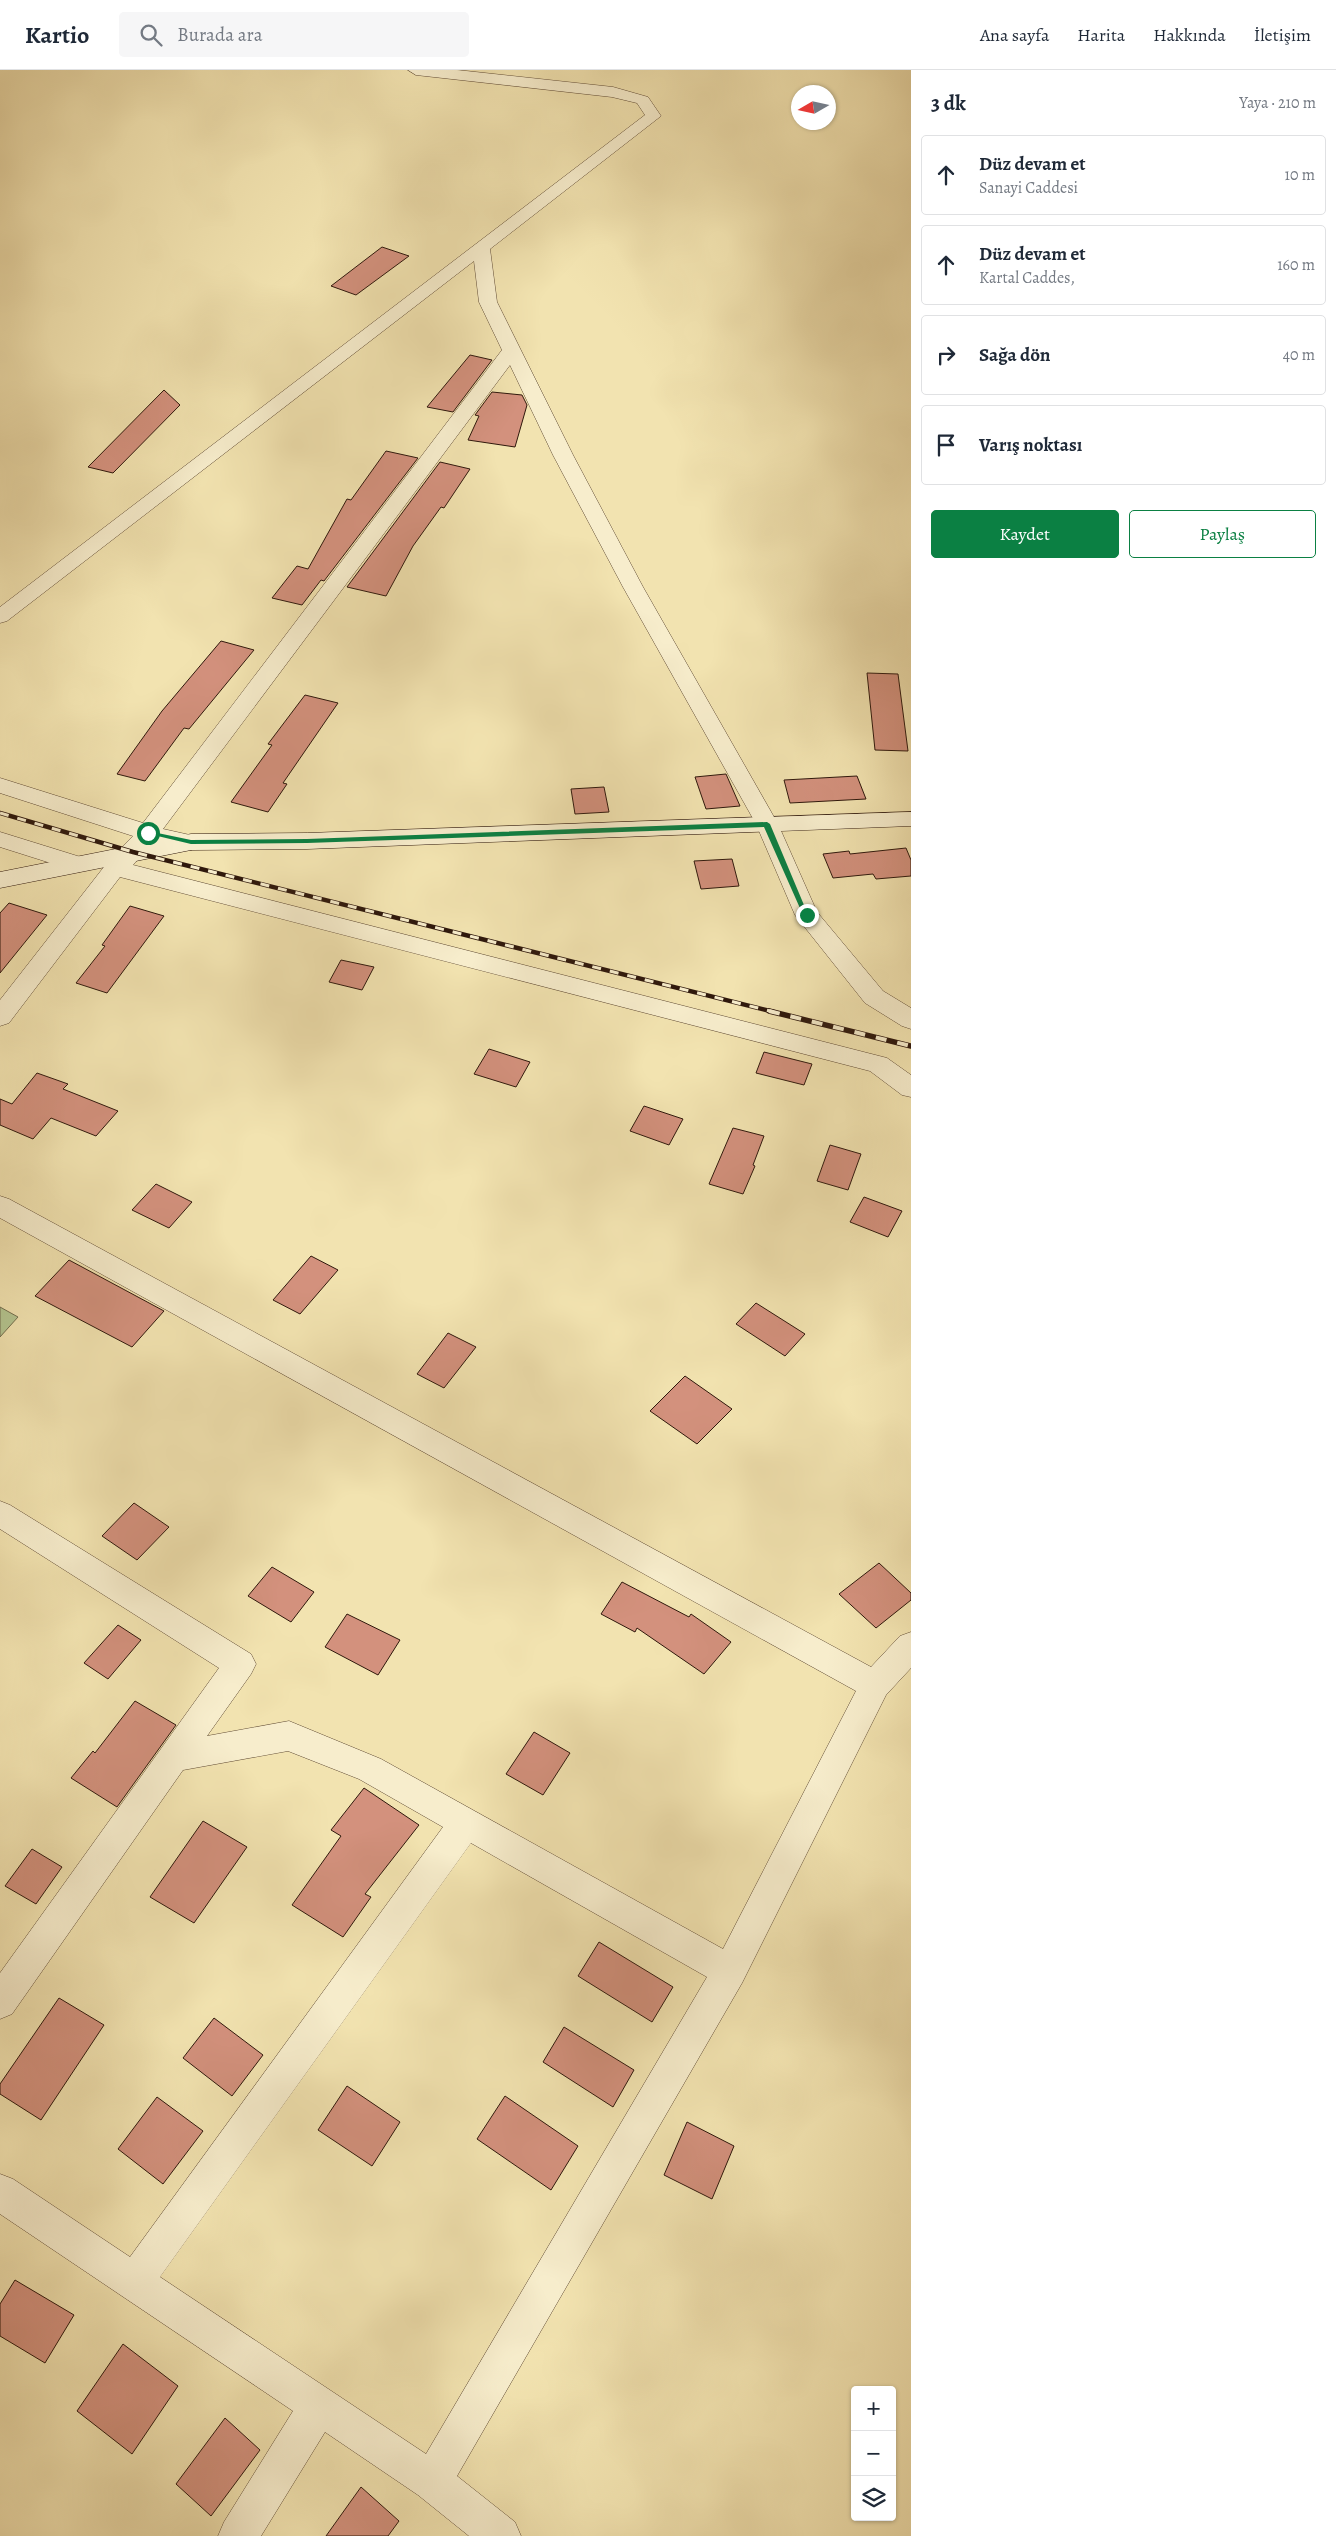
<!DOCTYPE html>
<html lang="tr">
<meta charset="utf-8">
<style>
body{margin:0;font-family:Alegreya,serif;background:#f6f6f7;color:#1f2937}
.controls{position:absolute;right:15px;bottom:15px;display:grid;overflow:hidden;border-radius:5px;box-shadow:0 1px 4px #0004}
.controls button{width:45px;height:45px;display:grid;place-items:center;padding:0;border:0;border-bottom:1px solid #e0e1e3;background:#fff;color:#1f2937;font:25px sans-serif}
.compass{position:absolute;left:791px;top:15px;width:45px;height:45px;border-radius:50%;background:#fff;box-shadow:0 1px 4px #0004;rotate:261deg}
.stop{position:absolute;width:15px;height:15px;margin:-11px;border:4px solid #0b8043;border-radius:50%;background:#fff}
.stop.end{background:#0b8043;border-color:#fff;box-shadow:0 1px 5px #0008}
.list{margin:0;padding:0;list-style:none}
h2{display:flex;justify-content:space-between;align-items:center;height:65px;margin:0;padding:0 20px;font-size:21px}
h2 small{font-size:16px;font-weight:400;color:#747a83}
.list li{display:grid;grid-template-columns:32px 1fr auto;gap:15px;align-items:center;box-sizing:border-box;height:80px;margin:0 10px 10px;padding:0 10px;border:1px solid #e0e1e3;border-radius:5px}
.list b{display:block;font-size:19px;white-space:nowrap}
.list p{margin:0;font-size:16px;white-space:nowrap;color:#747a83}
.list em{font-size:16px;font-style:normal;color:#747a83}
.actions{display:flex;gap:10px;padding:15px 20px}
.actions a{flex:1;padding:11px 0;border:1px solid #0b8043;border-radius:5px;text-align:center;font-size:18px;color:#0b8043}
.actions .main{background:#0b8043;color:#fff}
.icon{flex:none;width:28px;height:28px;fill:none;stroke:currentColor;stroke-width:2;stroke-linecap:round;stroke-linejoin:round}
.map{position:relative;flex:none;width:911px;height:2466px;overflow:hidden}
header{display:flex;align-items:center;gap:30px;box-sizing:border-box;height:70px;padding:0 25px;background:#fff;border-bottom:1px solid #e0e1e3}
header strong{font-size:24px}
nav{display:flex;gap:28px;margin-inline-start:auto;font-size:18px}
.search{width:350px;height:45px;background:#f6f6f7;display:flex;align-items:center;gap:12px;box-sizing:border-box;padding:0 18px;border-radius:5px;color:#747a83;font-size:19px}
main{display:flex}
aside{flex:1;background:#fff}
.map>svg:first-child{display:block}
.green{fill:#b4c590;stroke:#726e4e}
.building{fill:#d3917d;stroke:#2f180c}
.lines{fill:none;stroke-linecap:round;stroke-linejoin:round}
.minor-casing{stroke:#604b35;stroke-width:1}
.secondary-casing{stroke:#2f180c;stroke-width:1}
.minor{fill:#f7edcc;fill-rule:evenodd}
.secondary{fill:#f7edcc;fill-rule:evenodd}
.rail-far1-casing{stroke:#2f180c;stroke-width:4.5}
.rail-casing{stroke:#2f180c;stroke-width:5.5}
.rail-far1{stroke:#f7edcc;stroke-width:3;stroke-dasharray:9;stroke-linecap:butt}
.rail{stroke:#f7edcc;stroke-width:4;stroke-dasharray:11;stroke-linecap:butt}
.route{fill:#0b8043}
</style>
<header>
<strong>Kartio</strong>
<div class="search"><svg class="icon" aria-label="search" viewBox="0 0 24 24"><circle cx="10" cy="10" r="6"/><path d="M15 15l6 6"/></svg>Burada ara</div>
<nav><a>Ana sayfa</a><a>Harita</a><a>Hakkında</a><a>İletişim</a></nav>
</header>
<main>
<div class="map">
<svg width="911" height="2466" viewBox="0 0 911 2466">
<rect width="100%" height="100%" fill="#f2e3b0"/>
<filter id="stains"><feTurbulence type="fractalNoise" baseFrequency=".004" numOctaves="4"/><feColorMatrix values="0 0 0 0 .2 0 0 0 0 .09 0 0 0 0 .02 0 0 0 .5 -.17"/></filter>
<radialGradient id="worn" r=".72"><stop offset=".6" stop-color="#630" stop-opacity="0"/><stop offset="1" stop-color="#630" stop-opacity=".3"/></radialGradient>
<path class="green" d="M0 1237 18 1247 0 1267Z"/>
<path class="building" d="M382 177 409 186 356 225 331 216Z
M470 285 492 290 453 342 427 337Z
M164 320 180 335 113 403 88 397Z
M492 322 522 325 527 335 515 377 468 370 479 346 475 345Z
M386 381 418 388 324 511 321 510 302 535 272 528 297 496 308 499 347 429 351 430Z
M440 392 470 399 444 438 441 437 413 476 386 526 347 517Z
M221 571 254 580 189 659 184 658 145 711 117 704 162 641Z
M867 603 898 604 908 681 875 680Z
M305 625 338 633 283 713 287 714 268 742 231 732 272 675 268 674Z
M726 704 740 736 706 739 695 707Z
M857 706 866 729 790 733 784 710Z
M604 717 609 742 575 744 571 719Z
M906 778 911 790V806L876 809 873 804 833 808 823 784 849 781 850 784Z
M732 789 739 816 701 819 694 791Z
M9 833 47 845 0 903V843Z
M130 836 164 846 107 923 76 913 105 876 102 875Z
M341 890 374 897 362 920 329 912Z
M489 979 530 992 516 1017 474 1004Z
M764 982 812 994 804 1015 756 1003Z
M37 1003 68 1014 63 1019 118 1041 96 1066 51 1048 33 1069 0 1055V1029L12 1034Z
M644 1036 683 1049 669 1075 630 1061Z
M733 1058 764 1066 753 1095 755 1096 743 1124 709 1114Z
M830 1075 861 1084 848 1120 817 1111Z
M156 1114 192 1132 169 1158 132 1140Z
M864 1127 902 1141 888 1167 850 1152Z
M311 1186 338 1200 300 1244 273 1230Z
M69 1190 164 1241 132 1277 35 1226Z
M756 1233 805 1264 785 1286 736 1254Z
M448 1263 476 1277 444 1318 417 1304Z
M685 1306 732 1339 697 1374 650 1341Z
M134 1433 169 1457 137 1490 102 1466Z
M879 1493 911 1523V1530L876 1558 839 1524Z
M272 1497 314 1522 291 1552 248 1526Z
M622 1512 689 1547 691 1544 731 1572 704 1604 637 1558 635 1562 601 1544Z
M347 1544 400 1570 378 1605 325 1577Z
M118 1555 141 1570 108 1609 84 1593Z
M135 1631 176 1655 117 1737 71 1708 93 1681 95 1683Z
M534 1662 570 1683 543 1725 506 1704Z
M364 1718 419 1755 365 1824 371 1827 343 1867 292 1835 341 1766 331 1760Z
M203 1751 247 1777 194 1853 150 1827Z
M32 1779 62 1797 36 1834 5 1816Z
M599 1872 673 1917 652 1952 578 1906Z
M59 1928 104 1955 41 2050 0 2024V2014Z
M214 1948 263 1985 232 2026 183 1988Z
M564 1957 634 2000 613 2037 543 1992Z
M347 2016 400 2052 372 2096 318 2060Z
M505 2026 578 2076 551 2120 477 2069Z
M157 2027 203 2061 163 2114 118 2079Z
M687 2052 734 2076 712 2129 664 2105Z
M15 2210 74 2245 45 2293 0 2266V2234Z
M123 2274 178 2316 132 2384 77 2341Z
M225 2348 260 2380 211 2446 176 2414Z
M361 2417 399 2451 388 2466H326Z"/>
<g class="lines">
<g class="minor-casing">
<path id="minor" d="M408 0H457L613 17 648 27 661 46 490 179 497 232 573 385 643 517 778 754 817 842 883 921 911 938V959L902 956 865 933 795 845 756 754 623 517 553 385 510 295 163 759 199 767 202 772 199 777 191 780 153 772 133 795 887 988 911 1005V1027L902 1025 870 1001 120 807 9 953 0 956V930L107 793 133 766 0 723V708L143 753 502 280 479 232 474 191 7 551 0 553V537L645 45 637 33 612 27 416 5Z
M0 762 87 789 91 794 87 799 79 802 0 777Z
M0 1126 9 1129 871 1597 900 1566 911 1562V1598L886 1625 742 1913 457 2406 515 2452 521 2466H469L418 2425 325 2362 261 2466H218L224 2452 293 2341 0 2144V2104L13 2109 130 2187 443 1757 359 1709 288 1681 183 1700 12 1944 0 1949V1903L219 1598 0 1459V1431L10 1435 251 1584 256 1594 251 1604 207 1666 289 1651 381 1689 723 1879 856 1621 0 1148ZM471 1773 707 1907 426 2384 160 2207Z"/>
</g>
<g class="secondary-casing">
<path id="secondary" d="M911 742V756L307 779 191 780 0 818V802L191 764 307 763Z"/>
</g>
<use href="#minor" class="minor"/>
<use href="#secondary" class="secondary"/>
<g class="rail-far1-casing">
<path id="rail-far1" d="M0 743 133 782 774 942"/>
</g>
<g class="rail-casing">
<path id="rail" d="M769 941 911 976"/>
</g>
<use href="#rail-far1" class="rail-far1"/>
<use href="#rail" class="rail"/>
</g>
<path class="route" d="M767 752 770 754 809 847 803 845 764 757 307 773 191 774 145 763 148 761 191 770 307 769Z"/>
<rect width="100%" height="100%" filter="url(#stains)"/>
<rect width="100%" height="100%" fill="url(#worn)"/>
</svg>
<div class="controls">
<button>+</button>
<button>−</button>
<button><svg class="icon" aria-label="layers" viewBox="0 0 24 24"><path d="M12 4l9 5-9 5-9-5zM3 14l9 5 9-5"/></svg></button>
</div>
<svg class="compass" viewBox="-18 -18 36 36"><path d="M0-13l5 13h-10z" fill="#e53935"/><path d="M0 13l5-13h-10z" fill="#747a83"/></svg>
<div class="stop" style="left:148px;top:763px"></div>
<div class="stop end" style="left:807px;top:845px"></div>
</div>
<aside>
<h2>3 dk<small>Yaya · 210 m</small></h2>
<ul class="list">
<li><svg class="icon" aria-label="ahead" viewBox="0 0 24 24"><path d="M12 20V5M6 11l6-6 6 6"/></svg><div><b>Düz devam et</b><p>Sanayi Caddesi</p></div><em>10 m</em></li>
<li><svg class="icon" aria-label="ahead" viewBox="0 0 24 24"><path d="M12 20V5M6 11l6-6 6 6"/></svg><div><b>Düz devam et</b><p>Kartal Caddes,</p></div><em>160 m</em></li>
<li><svg class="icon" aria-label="right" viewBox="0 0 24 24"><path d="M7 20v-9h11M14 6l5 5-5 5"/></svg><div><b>Sağa dön</b></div><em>40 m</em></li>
<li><svg class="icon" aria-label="arrive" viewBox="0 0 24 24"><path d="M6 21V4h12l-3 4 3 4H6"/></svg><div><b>Varış noktası</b></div></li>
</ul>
<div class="actions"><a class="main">Kaydet</a><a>Paylaş</a></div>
</aside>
</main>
